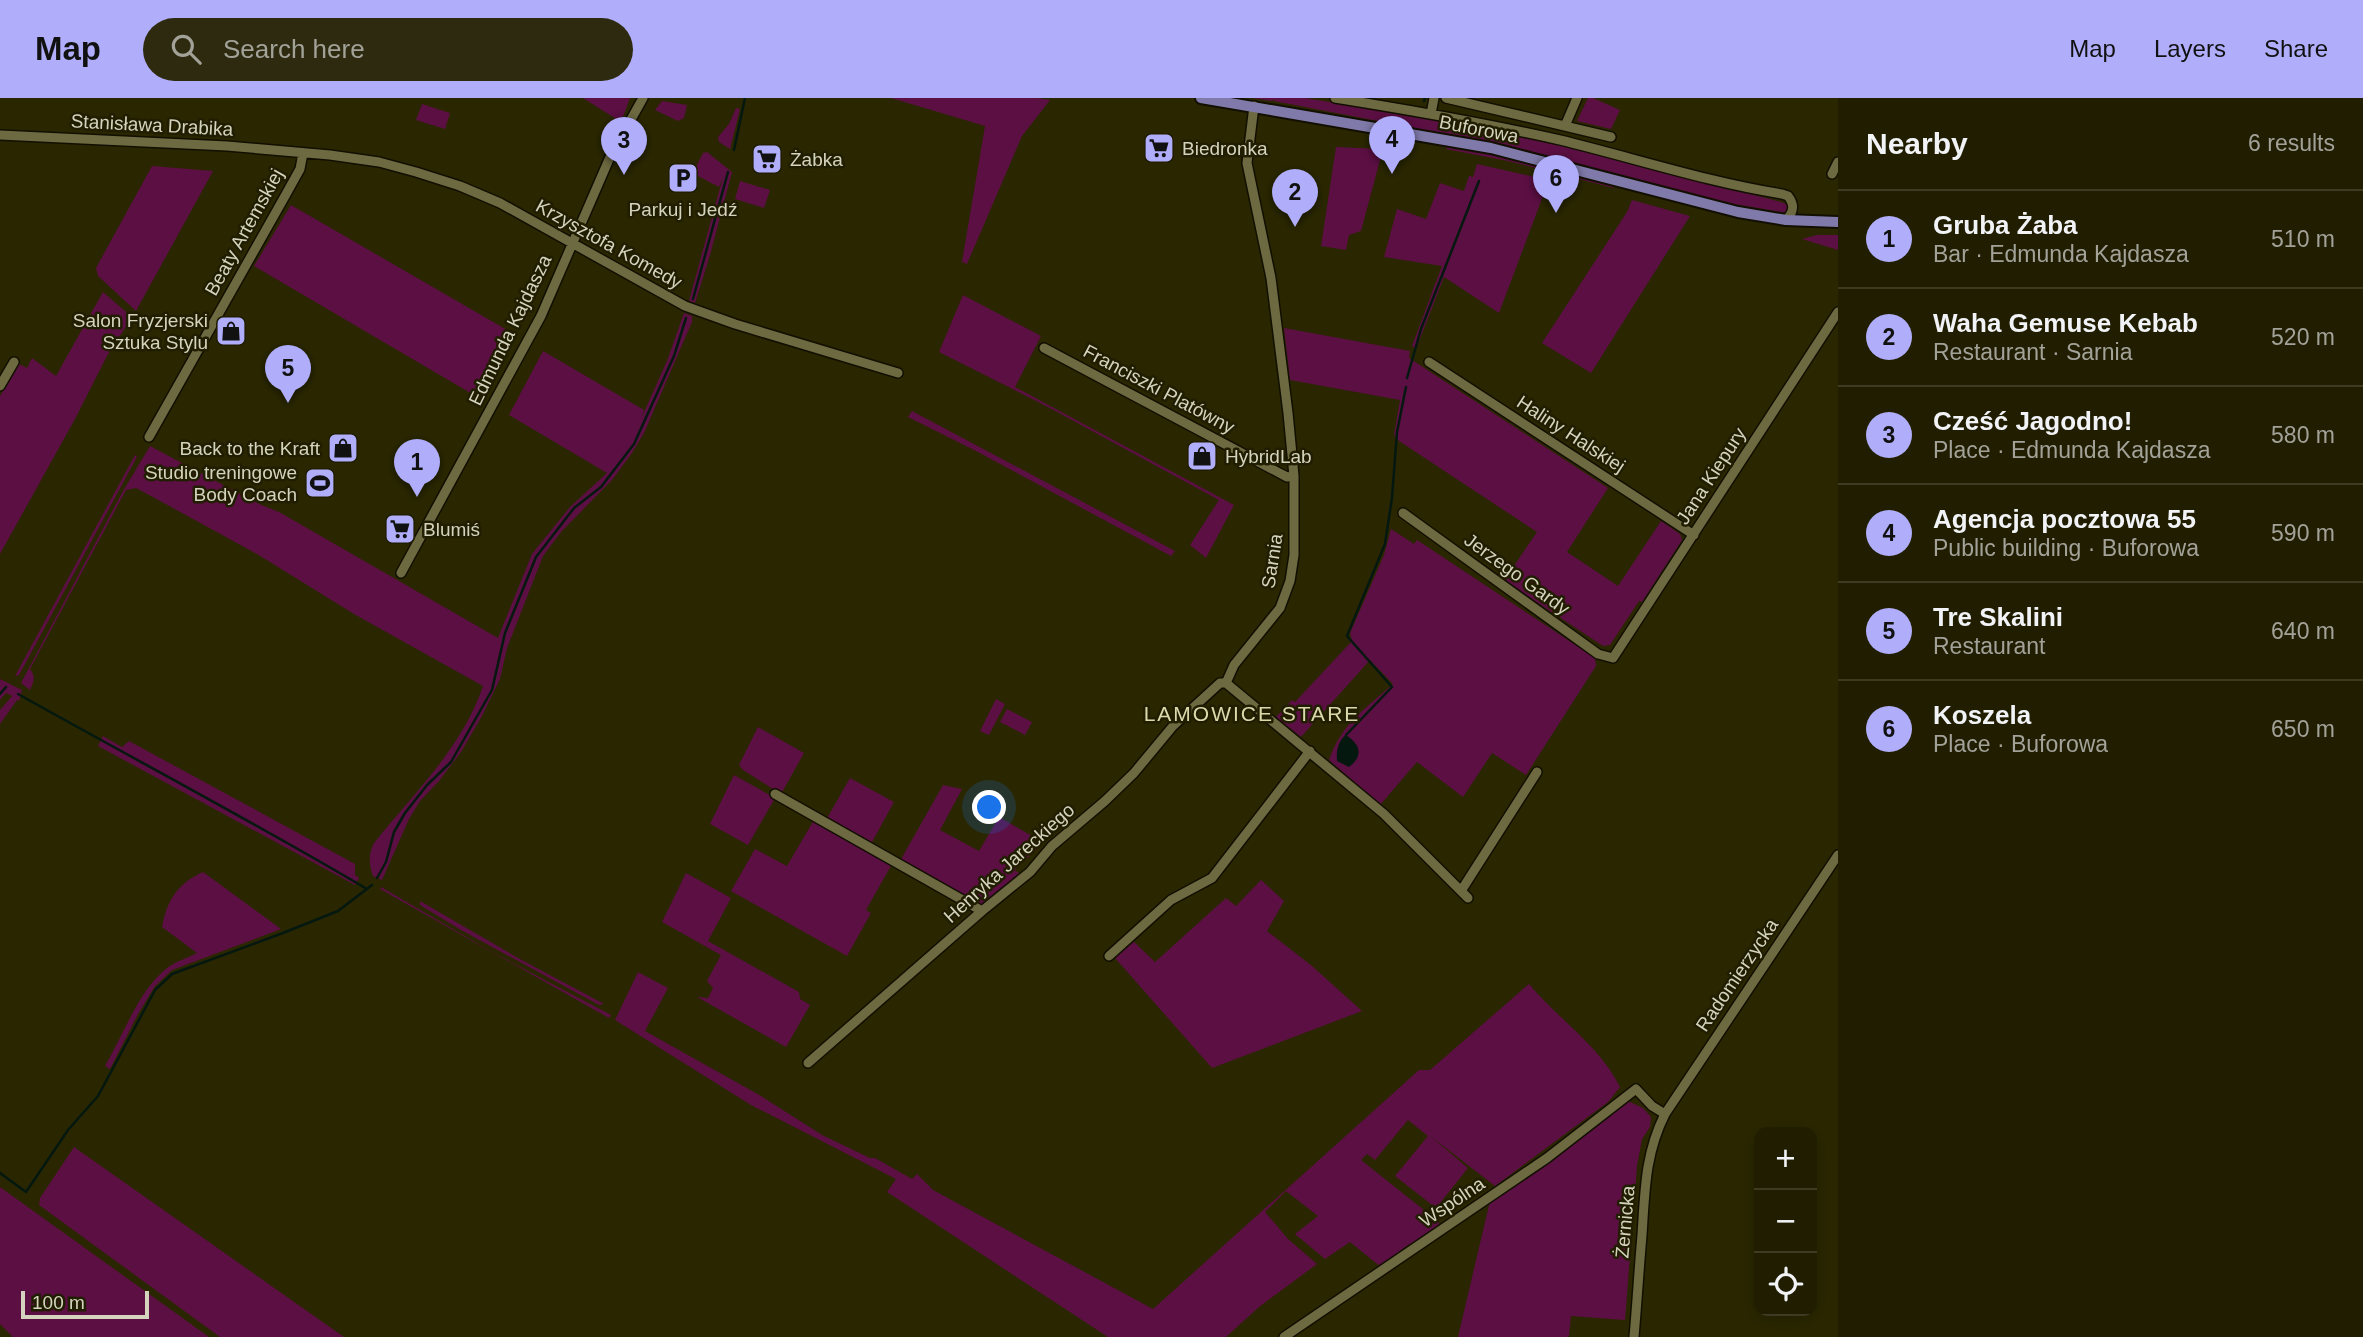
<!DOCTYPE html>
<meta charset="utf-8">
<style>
body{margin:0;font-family:Helvetica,sans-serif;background:#2d2a0f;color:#f1f3f6}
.controls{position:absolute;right:21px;bottom:21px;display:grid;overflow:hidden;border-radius:14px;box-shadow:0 4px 18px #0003}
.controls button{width:63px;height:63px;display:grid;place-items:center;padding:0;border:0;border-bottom:2px solid #3d3b22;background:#201d00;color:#f1f3f6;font:35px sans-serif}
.scale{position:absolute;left:21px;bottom:18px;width:128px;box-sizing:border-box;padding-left:7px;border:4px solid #d4d3bd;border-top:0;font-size:19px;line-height:24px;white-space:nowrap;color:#d4d3bd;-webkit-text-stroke:5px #201d01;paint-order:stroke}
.you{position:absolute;left:990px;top:710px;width:24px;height:24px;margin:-18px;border:5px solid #fff;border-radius:50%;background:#1a73e8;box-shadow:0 0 0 10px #1a73e833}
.badge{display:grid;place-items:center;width:46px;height:46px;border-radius:50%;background:#b0aefa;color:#111;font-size:23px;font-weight:700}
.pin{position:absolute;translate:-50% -58px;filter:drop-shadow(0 2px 4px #0008)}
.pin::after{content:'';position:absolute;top:37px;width:24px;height:21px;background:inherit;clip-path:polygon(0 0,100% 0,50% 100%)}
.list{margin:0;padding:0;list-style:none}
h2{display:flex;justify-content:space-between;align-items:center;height:91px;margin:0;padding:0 28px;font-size:30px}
h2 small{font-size:23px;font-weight:400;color:#a2a299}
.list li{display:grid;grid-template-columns:46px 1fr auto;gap:21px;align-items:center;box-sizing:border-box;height:98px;padding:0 28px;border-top:2px solid #3d3b22}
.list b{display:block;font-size:26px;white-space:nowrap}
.list p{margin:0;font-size:23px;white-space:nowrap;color:#a2a299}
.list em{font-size:23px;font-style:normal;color:#a2a299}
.icon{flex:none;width:38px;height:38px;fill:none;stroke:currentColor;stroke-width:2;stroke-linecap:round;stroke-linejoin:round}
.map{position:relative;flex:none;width:1838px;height:1239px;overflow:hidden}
header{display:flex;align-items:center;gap:42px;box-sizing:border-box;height:98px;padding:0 35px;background:#b0aefa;color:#111}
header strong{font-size:33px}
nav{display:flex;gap:38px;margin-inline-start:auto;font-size:24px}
.search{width:490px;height:63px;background:#2d2a0f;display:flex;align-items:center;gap:18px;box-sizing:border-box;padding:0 24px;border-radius:38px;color:#a2a299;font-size:26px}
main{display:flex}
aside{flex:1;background:#201d00}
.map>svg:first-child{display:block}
.green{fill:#5c0f43}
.water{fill:#041810}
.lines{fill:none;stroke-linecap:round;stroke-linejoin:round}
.stream{stroke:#041810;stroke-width:2.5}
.minor-casing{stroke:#120f00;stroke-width:12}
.major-casing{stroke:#120f00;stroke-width:14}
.minor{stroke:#6d6a41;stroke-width:9}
.major{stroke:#807aaa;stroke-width:10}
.labels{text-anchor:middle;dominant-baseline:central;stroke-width:5;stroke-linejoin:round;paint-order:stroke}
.street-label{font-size:19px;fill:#d4d3bd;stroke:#201d01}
.poi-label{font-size:19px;fill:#d4d3bd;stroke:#201d01;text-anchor:start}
.neighbourhood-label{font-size:21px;letter-spacing:2px;fill:#dbd9ac;stroke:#201d01}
</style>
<header>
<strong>Map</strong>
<div class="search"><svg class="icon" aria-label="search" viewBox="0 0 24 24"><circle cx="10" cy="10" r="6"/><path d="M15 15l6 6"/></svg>Search here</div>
<nav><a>Map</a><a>Layers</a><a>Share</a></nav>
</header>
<main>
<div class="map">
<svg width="1838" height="1239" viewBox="0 0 1838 1239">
<rect width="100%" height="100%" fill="#2a2700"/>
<path class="green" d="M583 0H630L621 24Z
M891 0H1037L1050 2 1022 38 967 166 962 164 985 28Z
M1252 0H1305L1444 23 1577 51 1781 104 1788 107 1787 115 1727 105 1508 48 1274 3V1L1272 3Z
M1588 0H1593L1620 12 1611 31 1577 23Z
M662 3 687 7 684 20 678 23 655 12Z
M422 6 450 15 445 31 416 22Z
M736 10 740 11 730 51 719 44 718 39 729 26Z
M1448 48 1509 60 1612 87 1614 90 1508 63 1446 51Z
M1336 49 1383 51 1361 133 1349 137 1346 152 1321 148Z
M707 54 732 74 710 157 695 205 689 203 723 79 719 89 696 77 693 81 690 80 703 55Z
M1477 66 1549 82 1499 215 1444 179 1416 251 1412 248 1442 168 1384 159 1397 111 1426 121 1440 85 1464 93 1469 78 1473 79Z
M152 68 213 73 136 213 98 178 96 170Z
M740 83 770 92 764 110 735 101Z
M1632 102 1690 118 1591 275 1542 245 1627 114Z
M291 107 514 236 479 300 254 168Z
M1817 137H1838V152L1802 141Z
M103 194 132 219 107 258 75 321 0 456V298L19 266 27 270 32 260 56 278Z
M963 197 1041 238 1015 289 1234 407 1206 460 1190 447 1219 402 1048 309 939 254Z
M684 215 692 218V224L644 335 632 355 612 382 561 434 543 458 507 550 500 581 482 618 461 654 439 683 420 703 409 721 382 782 373 778C369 766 368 757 374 745 414 695 462 650 483 588L354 516 257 456 151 398 136 390 126 392 30 571C36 579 34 583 30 592L21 585 123 393 150 348 259 406 279 414 498 540 532 456 570 409 607 375 509 317 543 253 644 312 641 321 667 263Z
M1284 230 1410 253 1409 260 1608 390 1567 454 1618 488 1661 423 1680 436 1682 442 1642 504 1639 503 1610 547 1603 548 1535 503 1532 506 1503 484 1537 434 1399 343 1394 337 1400 302 1290 282Z
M912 313 1175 453 1171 458 976 353 908 319Z
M135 357 137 359 19 577 15 578Z
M1391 431 1414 446 1417 442 1595 560 1596 568 1526 677 1492 655 1463 699 1417 664 1380 707 1329 662C1342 625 1364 612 1393 586L1370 562 1301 639 1276 619 1292 602 1295 604 1352 543 1350 535 1384 457Z
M0 581 22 592 19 603 17 602 0 626V612L12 598 6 595 0 602Z
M996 601 1005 606 989 637 980 633Z
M1007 611 1032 624 1025 637 1000 624Z
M758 629 804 655 781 696 743 672 739 667Z
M103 638 122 649 129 643 355 766V777L359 780 355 787 98 648Z
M734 677 775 700 748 747 710 726Z
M850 680 894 704 871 746 826 722Z
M943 687 962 691 940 732 979 753 999 719 1039 742 1040 748 1014 772 1019 775 988 805 979 807 900 763Z
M814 722 892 766 866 812 871 815 847 858 731 793 755 751 787 768Z
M203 774 281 831 172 872 155 888 138 916 110 971 105 968C124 936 138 893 167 870 176 863 188 860 197 855L162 829C167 802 178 785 203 774Z
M686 775 731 800 708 843 799 894 800 901 810 907 786 949 697 899 708 900 713 890 707 883 721 857 662 824Z
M1261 782 1284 803 1267 833 1312 868 1362 913 1212 970 1115 860 1133 843 1155 864 1226 800 1236 808Z
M381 789 494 855 611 917 609 920 380 791Z
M420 803 518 860 604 906 599 907 461 832 420 807Z
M638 874 668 890 645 933 761 998 822 1037 870 1060H875L912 1081 917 1076 933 1092 1153 1211 1419 972H1430L1529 886C1557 920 1600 948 1620 989L1608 1004 1495 1088 1429 1037 1468 1070 1436 1110 1395 1078 1428 1038 1408 1022 1375 1062 1367 1056 1361 1062 1439 1124 1438 1130 1405 1149 1381 1169 1350 1144 1325 1161 1295 1136 1318 1118 1286 1093 1265 1114 1288 1141 1317 1166 1259 1209 1226 1239H1108L887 1094 896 1081 751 1007 615 922Z
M1630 1004 1643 1010 1651 1019 1650 1029 1642 1041 1637 1068 1625 1222 1571 1218 1569 1238 1567 1239H1458L1490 1103 1555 1059 1624 1005Z
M74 1049 344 1239H220L39 1107 40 1100Z
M0 1089 209 1239H13L0 1226Z"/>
<path class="water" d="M1346 637C1360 646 1364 658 1349 669L1337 663C1336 654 1338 642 1346 637Z"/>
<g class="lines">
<path class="stream" d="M1424 3 1425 0
M734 52 745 0
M693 201 728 74
M1407 280 1421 231 1479 83
M0 596 6 589
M18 596C134 661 252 723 367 791
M1346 637 1392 589 1347 538 1385 446 1392 400 1397 334 1406 289
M377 780 386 764 394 734 405 715 427 687 451 664 492 592 505 535 536 459 574 410 601 389 634 346 674 258 686 220
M0 1075 26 1094 68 1032 98 998 155 892 172 876 283 835 338 813 372 787"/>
<g class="minor-casing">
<path id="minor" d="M1335 0C1410 12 1485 25 1560 42 1634 60 1707 84 1782 96L1788 98C1795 107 1794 114 1786 122
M1446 0 1611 39
M1431 16 1434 0
M1565 28 1577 0
M0 37 227 48 330 57 379 64 416 74 460 88 500 105 685 208 735 226 898 275
M1832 76 1838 64
M1044 250 1287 379 1294 378
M1429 264 1694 437
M0 288 14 264
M149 339 285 98 300 71 303 55
M1403 415 1598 556 1613 560 1838 214
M401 475 541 218 610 59 643 0
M1226 585 1234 567 1280 510 1290 483 1294 457V378L1288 315 1271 180 1247 65 1254 8
M1226 585 1384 716 1468 800
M775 696 982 813
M1461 793 1537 674
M1109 858 1171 802 1212 780 1310 653
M808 965 982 813 1030 774 1052 748 1105 703 1134 675 1173 628 1220 585H1226
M1284 1239 1547 1060 1636 991 1652 1008 1665 1016
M1634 1239C1637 1205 1639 1171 1642 1137 1645 1092 1645 1056 1665 1016L1838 757"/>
</g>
<g class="major-casing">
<path id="major" d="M1201 0 1491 50 1738 114 1786 122 1838 124"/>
</g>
<use href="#minor" class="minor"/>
<use href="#major" class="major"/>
</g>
<defs>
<g id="supermarket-square" transform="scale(1.575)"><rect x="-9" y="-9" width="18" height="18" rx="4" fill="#b0aefa" stroke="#201d01"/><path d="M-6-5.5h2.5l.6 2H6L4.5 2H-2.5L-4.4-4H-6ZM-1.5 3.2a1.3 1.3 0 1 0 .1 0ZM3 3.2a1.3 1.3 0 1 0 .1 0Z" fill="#111"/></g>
<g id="parking-square" transform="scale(1.575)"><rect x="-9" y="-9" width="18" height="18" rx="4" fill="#b0aefa" stroke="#201d01"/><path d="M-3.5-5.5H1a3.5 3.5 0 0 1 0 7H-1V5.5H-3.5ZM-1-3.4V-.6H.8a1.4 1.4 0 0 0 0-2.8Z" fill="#111"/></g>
<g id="shop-square" transform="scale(1.575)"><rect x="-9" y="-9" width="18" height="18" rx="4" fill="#b0aefa" stroke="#201d01"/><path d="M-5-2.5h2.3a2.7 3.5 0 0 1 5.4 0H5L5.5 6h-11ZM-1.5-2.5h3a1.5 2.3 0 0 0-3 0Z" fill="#111"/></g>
<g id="stadium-square" transform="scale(1.575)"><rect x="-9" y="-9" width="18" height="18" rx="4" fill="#b0aefa" stroke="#201d01"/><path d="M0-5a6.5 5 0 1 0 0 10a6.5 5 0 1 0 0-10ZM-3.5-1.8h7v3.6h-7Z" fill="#111"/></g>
</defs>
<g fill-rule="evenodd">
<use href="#supermarket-square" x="1159" y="50"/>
<use href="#supermarket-square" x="767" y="61"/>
<use href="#parking-square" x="683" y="80"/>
<use href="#shop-square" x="231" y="233"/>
<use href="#shop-square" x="343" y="350"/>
<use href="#shop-square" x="1202" y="358"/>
<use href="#stadium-square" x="320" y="385"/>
<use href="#supermarket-square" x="400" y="431"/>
</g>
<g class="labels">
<g class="street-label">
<text transform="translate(152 27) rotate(3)">Stanisława Drabika</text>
<text transform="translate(1479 31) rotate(11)">Buforowa</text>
<text transform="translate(244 134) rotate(-61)">Beaty Artemskiej</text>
<text transform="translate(609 146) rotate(29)">Krzysztofa Komedy</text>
<text transform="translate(510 232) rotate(-64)">Edmunda Kajdasza</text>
<text transform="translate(1159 291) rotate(28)">Franciszki Platówny</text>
<text transform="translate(1571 336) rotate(33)">Haliny Halskiej</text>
<text transform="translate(1711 378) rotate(-57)">Jana Kiepury</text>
<text transform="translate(1272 463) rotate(-81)">Sarnia</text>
<text transform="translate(1517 476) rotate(36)">Jerzego Gardy</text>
<text transform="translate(1009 765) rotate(-42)">Henryka Jareckiego</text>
<text transform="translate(1737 877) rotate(-56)">Radomierzycka</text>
<text transform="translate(1452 1104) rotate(-34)">Wspólna</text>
<text transform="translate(1625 1124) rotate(-85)">Żernicka</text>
</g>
<g class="poi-label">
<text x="1182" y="50">Biedronka</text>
<text x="790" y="61">Żabka</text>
<text x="683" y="111" text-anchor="middle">Parkuj i Jedź</text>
<text x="208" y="222" text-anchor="end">Salon Fryzjerski<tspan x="208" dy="22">Sztuka Stylu</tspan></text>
<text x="320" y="350" text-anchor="end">Back to the Kraft</text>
<text x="1225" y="358">HybridLab</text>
<text x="297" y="374" text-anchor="end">Studio treningowe<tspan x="297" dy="22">Body Coach</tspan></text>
<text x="423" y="431">Blumiś</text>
</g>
<g class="neighbourhood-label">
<text x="1252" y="615">LAMOWICE STARE</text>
</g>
</g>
</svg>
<div class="controls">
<button>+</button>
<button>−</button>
<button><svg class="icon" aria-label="locate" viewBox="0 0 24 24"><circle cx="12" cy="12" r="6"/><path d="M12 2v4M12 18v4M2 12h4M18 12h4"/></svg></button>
</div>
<div class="scale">100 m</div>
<div class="you"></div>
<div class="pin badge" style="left:417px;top:399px">1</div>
<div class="pin badge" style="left:1295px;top:129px">2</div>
<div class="pin badge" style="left:624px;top:77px">3</div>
<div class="pin badge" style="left:1392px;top:76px">4</div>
<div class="pin badge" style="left:288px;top:305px">5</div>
<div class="pin badge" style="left:1556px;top:115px">6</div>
</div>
<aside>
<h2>Nearby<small>6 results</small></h2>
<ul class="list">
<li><span class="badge">1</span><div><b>Gruba Żaba</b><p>Bar · Edmunda Kajdasza</p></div><em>510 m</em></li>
<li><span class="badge">2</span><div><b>Waha Gemuse Kebab</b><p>Restaurant · Sarnia</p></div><em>520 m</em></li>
<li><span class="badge">3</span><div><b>Cześć Jagodno!</b><p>Place · Edmunda Kajdasza</p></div><em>580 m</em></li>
<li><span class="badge">4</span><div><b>Agencja pocztowa 55</b><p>Public building · Buforowa</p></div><em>590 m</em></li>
<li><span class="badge">5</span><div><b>Tre Skalini</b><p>Restaurant</p></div><em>640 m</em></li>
<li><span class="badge">6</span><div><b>Koszela</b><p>Place · Buforowa</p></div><em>650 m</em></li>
</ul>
</aside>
</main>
